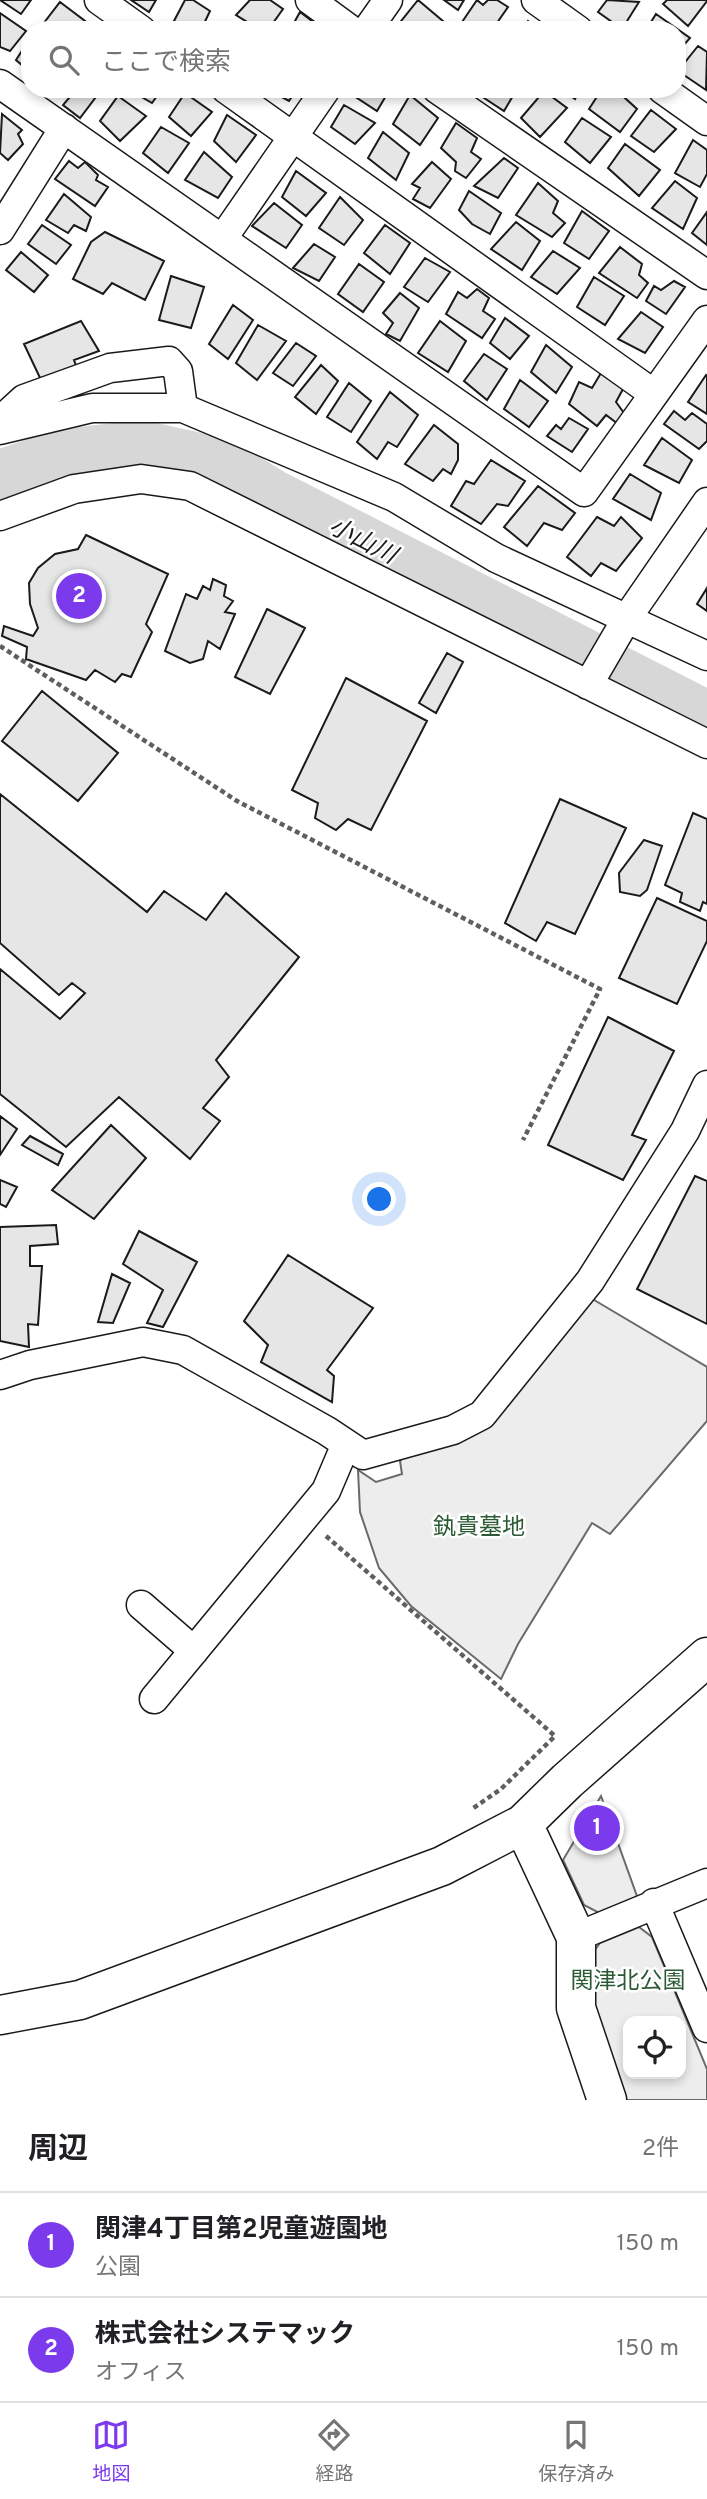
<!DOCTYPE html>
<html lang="ja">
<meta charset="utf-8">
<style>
body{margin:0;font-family:Overpass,"Noto Sans JP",sans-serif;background:#f2f2f2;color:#202124}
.controls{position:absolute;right:21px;bottom:21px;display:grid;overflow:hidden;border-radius:14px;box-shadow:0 4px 10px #0003}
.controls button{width:63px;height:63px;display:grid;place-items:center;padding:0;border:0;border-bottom:2px solid #e0e0e0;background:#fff;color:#202124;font:35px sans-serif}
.you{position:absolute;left:380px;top:1200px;width:24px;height:24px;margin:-18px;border:5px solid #fff;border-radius:50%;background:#1a73e8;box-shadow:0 0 0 10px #1a73e833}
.badge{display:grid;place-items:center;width:46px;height:46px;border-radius:50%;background:#7c3aed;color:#fff;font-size:23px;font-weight:700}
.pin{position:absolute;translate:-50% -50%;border:4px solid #fff;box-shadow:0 2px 7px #0006}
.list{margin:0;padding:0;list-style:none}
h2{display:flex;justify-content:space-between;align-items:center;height:91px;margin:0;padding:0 28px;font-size:30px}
h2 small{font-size:23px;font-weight:400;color:#757577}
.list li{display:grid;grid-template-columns:46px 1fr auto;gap:21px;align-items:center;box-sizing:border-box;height:105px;padding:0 28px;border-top:2px solid #e0e0e0}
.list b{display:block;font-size:26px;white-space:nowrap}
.list p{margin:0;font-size:23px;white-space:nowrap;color:#757577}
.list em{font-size:23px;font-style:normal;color:#757577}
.icon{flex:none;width:38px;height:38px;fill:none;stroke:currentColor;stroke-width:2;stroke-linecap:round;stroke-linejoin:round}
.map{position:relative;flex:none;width:707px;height:2100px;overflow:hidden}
.search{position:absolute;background:#fff;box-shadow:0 4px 10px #0003;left:21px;right:21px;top:21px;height:77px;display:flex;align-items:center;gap:18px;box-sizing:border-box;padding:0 24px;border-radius:28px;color:#757577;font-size:26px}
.sheet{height:301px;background:#fff}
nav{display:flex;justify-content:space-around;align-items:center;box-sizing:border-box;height:98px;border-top:2px solid #e0e0e0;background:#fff;font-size:19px;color:#757577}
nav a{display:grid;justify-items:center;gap:4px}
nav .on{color:#7c3aed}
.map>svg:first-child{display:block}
.built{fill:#ededed;stroke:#6a6a6a;stroke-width:2;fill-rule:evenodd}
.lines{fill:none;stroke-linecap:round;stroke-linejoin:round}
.river{stroke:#d7d7d7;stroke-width:54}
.building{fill:#e6e6e6;stroke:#1a1a1a;stroke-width:2}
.street-casing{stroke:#1a1a1a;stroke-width:31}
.secondary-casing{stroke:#1a1a1a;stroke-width:41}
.path{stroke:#5f5f5f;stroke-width:4.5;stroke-dasharray:5 3.5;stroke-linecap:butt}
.street{stroke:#fff;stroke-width:28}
.secondary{stroke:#fff;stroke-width:38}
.labels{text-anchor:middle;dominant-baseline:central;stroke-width:5;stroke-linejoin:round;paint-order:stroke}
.park-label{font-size:23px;fill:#2b5a34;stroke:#fff}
.water-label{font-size:24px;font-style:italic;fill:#1a1a1a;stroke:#fff}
</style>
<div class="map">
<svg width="707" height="2100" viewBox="0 0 707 2100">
<rect width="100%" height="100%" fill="#fff"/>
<path class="built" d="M584 1294 707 1367V1421L610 1534 592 1523 518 1644 501 1679 411 1606 379 1568 360 1512 358 1470 376 1482 402 1474 400 1461 410 1449 479 1424Z
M601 1796 638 1899 603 1915 584 1905 563 1860Z
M639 1927 652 1937 707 2069V2100H625L592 2022 586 1962 600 1943ZM628 2021H681V2074H628Z"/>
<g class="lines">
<path class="river" d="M0 477 61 456 141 447 222 465 270 495 707 718"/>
</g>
<path class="building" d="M0 0H31L21 14Z
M131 0H156L149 12Z
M185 0H193L210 11 201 30H188L174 21Z
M250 0H270L283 9 268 30H260L236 15Z
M418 0 450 27 448 30H407L398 25Z
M444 0H464L458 10Z
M477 0 483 5 488 0H497L508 7 492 30H478L462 22Z
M607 0 639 2 622 29 598 12Z
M667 0H707V1L688 26 663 4Z
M60 2 85 21 77 30H43L40 28Z
M300 12 324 30H290Z
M0 13 26 31 10 51 0 47Z
M656 14 690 38 677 53V30H646Z
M528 21 539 30H523Z
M27 43 30 45V72L16 60Z
M698 46 707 52 706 90 678 71Z
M64 89H102L80 118 63 105 69 98 62 91Z
M128 89H162L152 103Z
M267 89H297L289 101Z
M355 89H390L377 111 351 94Z
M481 89H517L504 111 478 94Z
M560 89H580L575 99Z
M602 89H615L637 109 620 132 589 109Z
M544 91 567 108 540 137 521 118Z
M185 93 212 112 191 136 169 117Z
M410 95 438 118 420 145 393 124Z
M118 96 146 116 120 141 100 121Z
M344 105 375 123 355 144 331 127Z
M651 110 676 129 654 152 631 136Z
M2 114 22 130 18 134 23 144 8 160 0 153Z
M227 115 256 135 236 162 214 141Z
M582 118 611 137 590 163 565 142Z
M456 123 477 138 471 152 481 159 466 178 455 171 456 162 441 148Z
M161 127 189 143 168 173 143 153Z
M383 132 409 153 396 180 368 158Z
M693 140 707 150V174L700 187 675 173Z
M625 144 660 170 639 196 608 168Z
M204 152 232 177 218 198 185 180Z
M504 158 518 168 498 198 474 186Z
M69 161 78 168 85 162 98 175 96 180 108 187 95 206 55 179Z
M432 162 451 179 430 208 413 199 420 188 412 184Z
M296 171 326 193 306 216 282 197Z
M675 181 697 198 683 229 652 208Z
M538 183 558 201 553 213 565 223 552 237 516 215Z
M469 191 501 213 490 234 472 224 459 210Z
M64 194 91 217 86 231 74 225 68 233 46 220Z
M340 197 363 220 344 245 319 228Z
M274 203 302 225 286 248 252 226Z
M582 211 609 231 589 259 564 243Z
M707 212V245L692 233Z
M516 222 540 241 522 270 491 249Z
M42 225 71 245 56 264 28 244Z
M385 225 410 243 390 274 364 253Z
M105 232 164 261 145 300 112 283 103 294 73 279 91 242Z
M314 244 335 257 319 281 293 268Z
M620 247 642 264 639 275 648 283 637 298 599 273Z
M553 251 580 268 557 294 531 277Z
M21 252 48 275 34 292 6 270Z
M425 258 450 272 428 302 404 287Z
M359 264 384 282 363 312 338 294Z
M171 276 204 287 191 328 159 320Z
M594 277 624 296 605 325 577 307Z
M674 281 685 287 666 314 646 301 654 286 661 290Z
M477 289 489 298 483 311 495 319 482 338 446 314 458 292 467 298Z
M400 293 419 308 400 341 386 334 393 323 383 313Z
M233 305 253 320 228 359 209 344Z
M641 312 663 327 645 353 618 339Z
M505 318 529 336 510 359 490 343Z
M81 321 99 351 74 360 77 368 41 380 24 344Z
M440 321 466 341 448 372 418 353Z
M258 325 286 341 257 380 236 363Z
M296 343 316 356 293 386 273 373Z
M546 345 572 367 556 393 531 372Z
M484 354 507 369 487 400 464 381Z
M321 365 338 381 316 414 295 397Z
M601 373 623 389 616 402 624 413 618 424 606 415 597 426 569 404 579 382 592 388Z
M706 375 707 376V414L688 402Z
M520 380 548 401 529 427 504 409Z
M349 383 371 401 351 432 327 417Z
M390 392 418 415 397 447 388 442 377 459 357 442Z
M674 411 685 420 692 413 707 424V441L699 449 664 424Z
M569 418 588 429 572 452 547 436 556 425 561 429Z
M434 425 458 444V460L451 474 443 469 433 481 405 464Z
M662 438 692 460 679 483 644 465Z
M491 460 525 481 508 506 497 504 481 524 451 506 466 481 474 484Z
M630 474 661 493 651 520 613 499Z
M538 486 575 513 562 530 544 523 527 546 504 527Z
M597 517 614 526 621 517 642 538 616 571 601 563 591 576 567 557Z
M86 535 168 574 146 624 152 632 131 677 122 674 115 682 95 670 86 680 26 659 27 647 2 636 4 626 33 636 38 628 30 604 29 583 38 568 55 554 78 549Z
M213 579 226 585 224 596 233 601 225 612 235 614 220 649 208 641 203 659 190 663 165 651 186 594 197 599 203 586 210 590Z
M707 588V611L697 604Z
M267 609 305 628 270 694 235 677Z
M447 653 463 662 436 713 419 703Z
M346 678 427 721 371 830 348 819 336 830 315 818 318 803 292 790Z
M42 691 118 753 78 801 2 741Z
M0 794 147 912 164 891 206 920 226 893 299 957 216 1060 229 1077 203 1108 220 1121 190 1159 119 1097 66 1147 0 1094V969L60 1019 85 993 72 983 59 995 0 943Z
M560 799 626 828 575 934 547 922 536 941 505 923Z
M693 813 707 819V904L703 902 700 911 680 902 682 893 665 885Z
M644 840 662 846 647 890 640 896 620 892 619 873Z
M657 898 707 921V941L677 1004 619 978Z
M608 1017 674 1051 632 1135 646 1140 623 1180 548 1145Z
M0 1116 17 1129 0 1155Z
M111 1125 146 1158 94 1219 52 1190Z
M30 1136 63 1154 58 1165 22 1145Z
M695 1176 707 1181V1324L637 1289Z
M0 1180 17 1187 6 1207 0 1204Z
M56 1225 58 1244 30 1246V1266H42L38 1325 28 1324 29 1347 0 1341V1227Z
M139 1231 197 1262 163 1327 147 1323 163 1290 123 1264Z
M288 1255 373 1308 327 1370 334 1376 332 1402 261 1362 268 1345 244 1321Z
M112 1274 130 1283 113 1323 98 1322Z"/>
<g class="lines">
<g class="street-casing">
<path id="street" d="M99 0 141 30
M310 0 351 30
M536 0 578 30
M367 30 388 0
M0 84 584 492 707 320
M226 89 654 394
M437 89 707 275
M662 89 707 121
M0 230 64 128
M223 238 326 89
M0 421 24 399 110 368 169 361 178 371 183 408
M0 430 92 408H183L394 497 496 558 707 656
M0 516 74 489 141 479 190 486 707 744
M588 685 627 618 707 502
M0 1375 30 1365 143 1342 183 1350 327 1431 363 1455 453 1430 482 1415 590 1281 685 1131 707 1085
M141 1605 194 1651
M154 1699 326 1491 346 1444
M654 1903 707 2028
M576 1937 707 1883"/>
</g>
<g class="secondary-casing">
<path id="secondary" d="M523 1824 576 1937V2008L607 2100
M0 2015 80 2000 442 1866 523 1824 567 1781 707 1657"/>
</g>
<path class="path" d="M0 646 237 801 600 989 523 1140
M326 1536 555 1736 501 1789 472 1809"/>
<use href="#street" class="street"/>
<use href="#secondary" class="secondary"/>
</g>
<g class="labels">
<g class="park-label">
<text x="479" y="1528">釻貴墓地</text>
<text x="628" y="1982">関津北公園</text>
</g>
<g class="water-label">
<text transform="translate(362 542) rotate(27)">小山川</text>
</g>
</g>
</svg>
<div class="controls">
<button><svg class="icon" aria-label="locate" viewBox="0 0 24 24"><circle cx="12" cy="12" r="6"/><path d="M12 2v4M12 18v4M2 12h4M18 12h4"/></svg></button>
</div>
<div class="you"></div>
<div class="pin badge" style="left:597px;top:1828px">1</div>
<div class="pin badge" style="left:79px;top:596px">2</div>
<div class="search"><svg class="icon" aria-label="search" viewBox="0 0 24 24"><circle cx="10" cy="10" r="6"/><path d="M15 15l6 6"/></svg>ここで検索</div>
</div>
<section class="sheet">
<h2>周辺<small>2件</small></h2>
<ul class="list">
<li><span class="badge">1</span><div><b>関津4丁目第2児童遊園地</b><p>公園</p></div><em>150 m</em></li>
<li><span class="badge">2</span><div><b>株式会社システマック</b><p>オフィス</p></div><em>150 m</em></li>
</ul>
</section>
<nav>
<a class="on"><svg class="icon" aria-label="map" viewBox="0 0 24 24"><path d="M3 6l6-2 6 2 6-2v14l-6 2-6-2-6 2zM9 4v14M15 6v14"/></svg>地図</a>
<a><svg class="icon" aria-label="directions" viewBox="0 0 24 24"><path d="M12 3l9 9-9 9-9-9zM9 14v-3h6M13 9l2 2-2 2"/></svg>経路</a>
<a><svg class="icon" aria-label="saved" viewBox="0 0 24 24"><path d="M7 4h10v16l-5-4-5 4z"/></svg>保存済み</a>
</nav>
